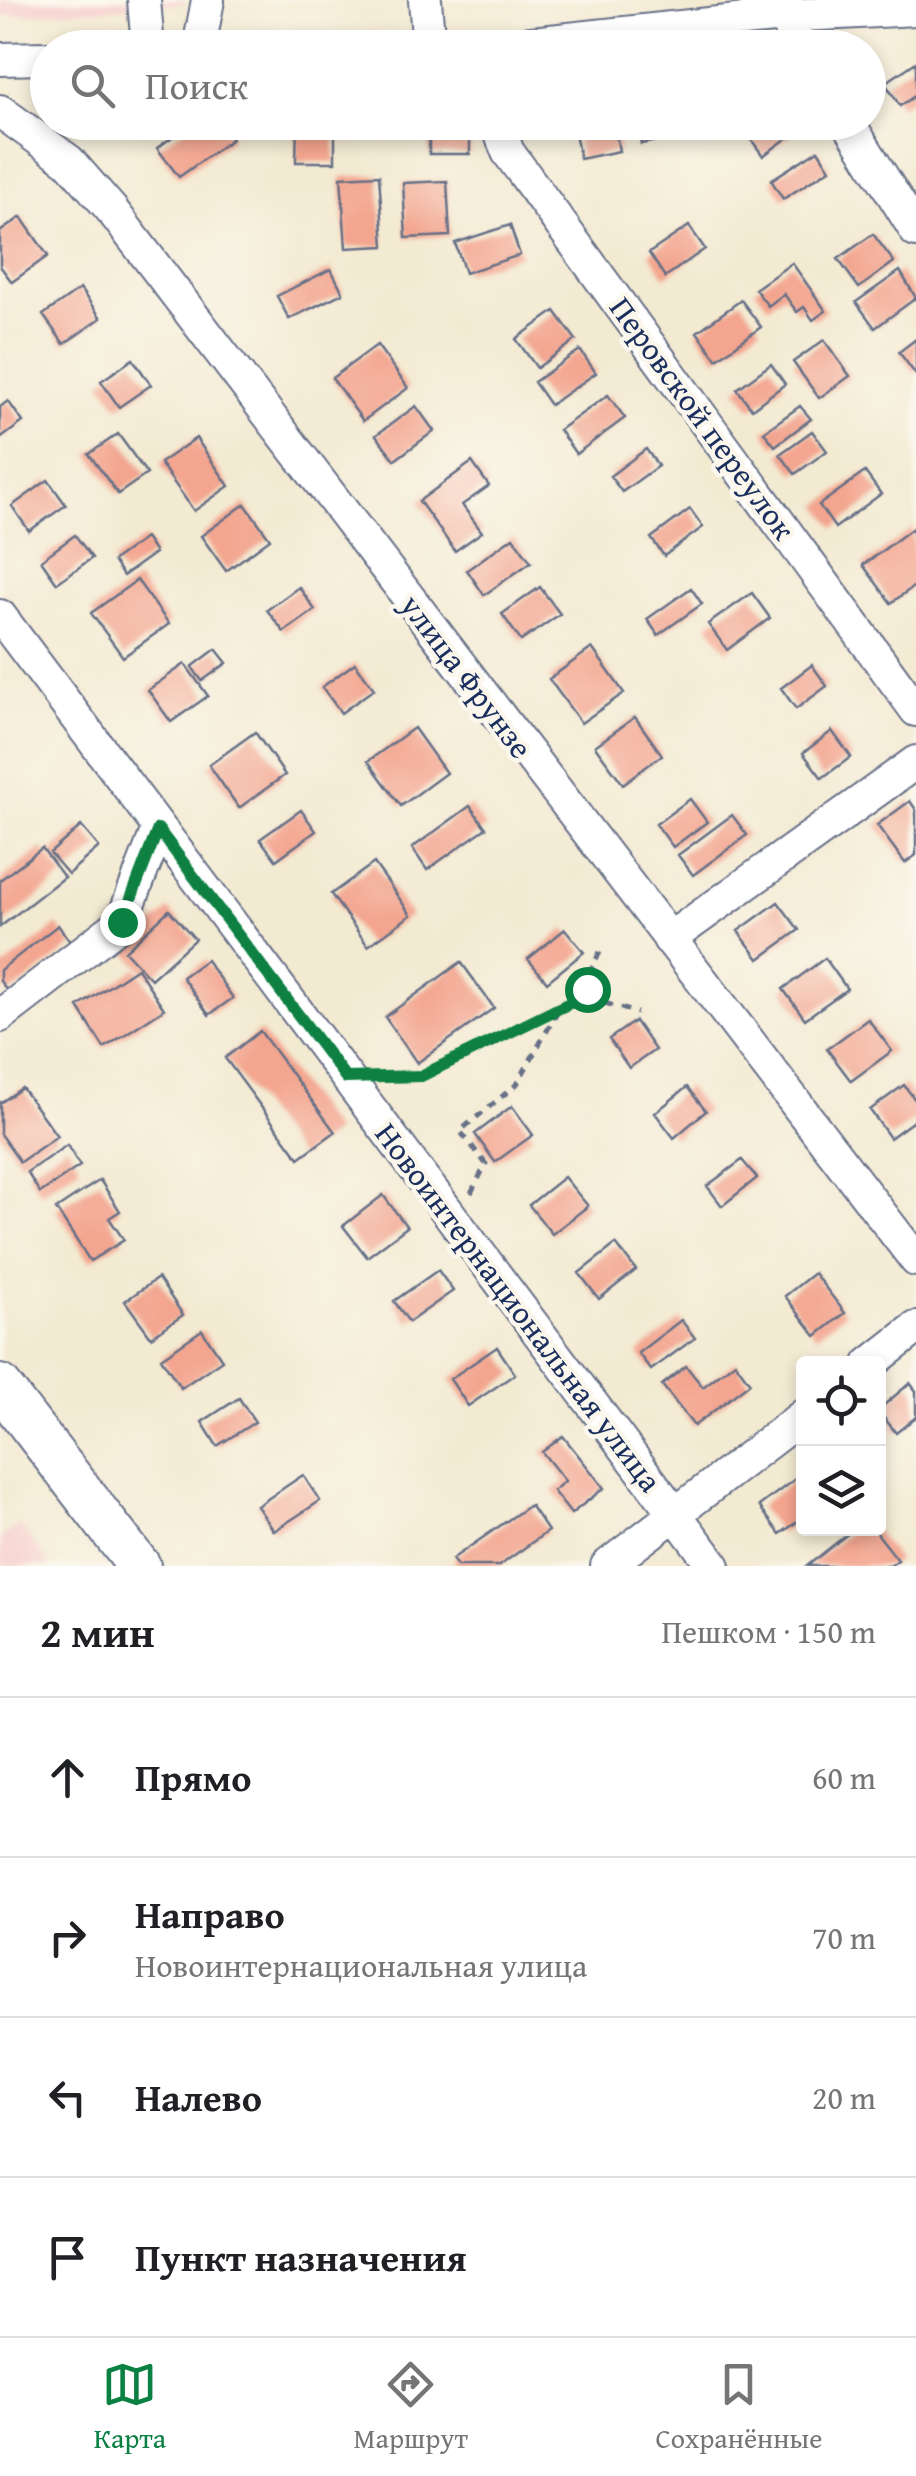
<!DOCTYPE html>
<html lang="ru">
<meta charset="utf-8">
<style>
body{margin:0;font-family:"Gentium Book Plus",serif;background:#f2f2f2;color:#202124}
.controls{position:absolute;right:30px;bottom:30px;display:grid;overflow:hidden;border-radius:10px;box-shadow:0 5px 15px #0003}
.controls button{width:90px;height:90px;display:grid;place-items:center;padding:0;border:0;border-bottom:2px solid #e0e0e0;background:#fff;color:#202124;font:50px sans-serif}
.stop{position:absolute;width:30px;height:30px;margin:-22px;border:8px solid #0b8043;border-radius:50%;background:#fff}
.stop.end{background:#0b8043;border-color:#fff;box-shadow:0 2px 10px #0008}
.list{margin:0;padding:0;list-style:none}
h2{display:flex;justify-content:space-between;align-items:center;height:130px;margin:0;padding:0 40px;font-size:42px}
h2 small{font-size:32px;font-weight:400;color:#757577}
.list li{display:grid;grid-template-columns:65px 1fr auto;gap:30px;align-items:center;box-sizing:border-box;height:160px;padding:0 40px;border-top:2px solid #e0e0e0}
.list b{display:block;font-size:38px;white-space:nowrap}
.list p{margin:0;font-size:32px;white-space:nowrap;color:#757577}
.list em{font-size:32px;font-style:normal;color:#757577}
.icon{flex:none;width:55px;height:55px;fill:none;stroke:currentColor;stroke-width:2;stroke-linecap:round;stroke-linejoin:round}
.map{position:relative;flex:none;width:916px;height:1566px;overflow:hidden}
.search{position:absolute;background:#fff;box-shadow:0 5px 15px #0003;left:30px;right:30px;top:30px;height:110px;display:flex;align-items:center;gap:25px;box-sizing:border-box;padding:0 35px;border-radius:55px;color:#757577;font-size:38px}
.sheet{height:770px;background:#fff}
nav{display:flex;justify-content:space-around;align-items:center;box-sizing:border-box;height:140px;border-top:2px solid #e0e0e0;background:#fff;font-size:28px;color:#757577}
nav a{display:grid;justify-items:center;gap:5px}
nav .on{color:#0b8043}
.map>svg:first-child{display:block}
.built{fill:#f7d0cf}
.building{fill:#f3a58f}
.lines{fill:none;stroke-linecap:round;stroke-linejoin:round}
.minor-casing{stroke:#677087;stroke-width:36}
.major-casing{stroke:#677087;stroke-width:46}
.path{stroke:#677087;stroke-width:5;stroke-dasharray:8 8;stroke-linecap:butt}
.minor{stroke:#fff;stroke-width:32}
.major{stroke:#fff;stroke-width:42}
.route{stroke:#0b8043;stroke-width:12}
.labels{text-anchor:middle;dominant-baseline:central;stroke-width:9;stroke-linejoin:round;paint-order:stroke}
.street-label{font-size:32px;fill:#1b2f5e;stroke:#fbf7ec}
</style>
<div class="map">
<svg width="916" height="1566" viewBox="0 0 916 1566">
<rect width="100%" height="100%" fill="#fbf7ec"/>
<filter id="ink" filterUnits="userSpaceOnUse"><feTurbulence type="fractalNoise" baseFrequency=".01" numOctaves="2"/><feDisplacementMap in="SourceGraphic" scale="20" xChannelSelector="R" yChannelSelector="G"/><feConvolveMatrix kernelMatrix="1 2 1 2 8 2 1 2 1" color-interpolation-filters="sRGB"/></filter>
<filter id="wash" filterUnits="userSpaceOnUse"><feTurbulence type="fractalNoise" baseFrequency=".0048" numOctaves="4" result="noise"/><feDisplacementMap in="SourceGraphic" scale="40" xChannelSelector="R" yChannelSelector="G"/><feGaussianBlur stdDeviation="2.25" result="paint"/><feColorMatrix in="noise" values="0 0 0 0 0 0 0 0 0 0 0 0 0 0 0 0 0 1.4 0 .05"/><feComposite in="paint" operator="in"/></filter>
<g filter="url(#wash)">
<rect width="100%" height="100%" fill="#f3ead2"/>
<path class="built" d="M0 0H184V3L0 16Z
M19 1524 51 1566H0V1539Z"/>
<g id="blocks">
<path class="building" d="M916 62V95L900 106 885 83Z
M193 122H220L232 139 179 177 157 148Z
M297 122H335V162H296Z
M429 122H470V154H429Z
M573 122H614L619 151 580 159Z
M637 122H674L677 137 641 144Z
M739 122H797L801 128 763 156Z
M818 150 830 169 783 199 771 180Z
M379 175 384 246 346 248 341 177Z
M447 181 450 236 406 238 403 183Z
M21 217 48 256 12 282 0 266V232Z
M510 225 520 255 465 273 455 243Z
M689 226 705 249 665 277 649 253Z
M873 234 894 262 859 288 838 259Z
M792 263 826 311 813 320 804 307 797 312 784 294 768 306 755 289Z
M331 269 343 293 289 319 277 296Z
M900 271 916 298 875 328 856 302Z
M80 289 101 318 64 344 43 315Z
M741 300 761 327 717 359 697 332Z
M555 311 576 340 537 368 516 339Z
M916 339V375L899 352Z
M824 340 850 376 819 398 793 362Z
M377 345 408 388 363 421 332 378Z
M580 350 596 373 550 405 534 382Z
M133 359 151 385 119 407 101 381Z
M771 364 785 384 752 409 737 389Z
M608 395 625 418 576 454 559 430Z
M8 401 23 422 0 439V407Z
M416 406 434 431 395 460 376 435Z
M800 406 811 419 775 446 764 432Z
M812 431 827 451 795 474 780 454Z
M118 434 147 474 118 494 89 454Z
M196 438 229 486 194 511 160 463Z
M646 449 658 466 622 492 610 476Z
M472 462 489 486 462 505 482 532 455 551 419 501Z
M865 472 881 494 835 528 819 505Z
M48 480 66 505 29 531 12 506Z
M245 504 270 539 226 571 201 536Z
M690 509 703 527 664 556 651 538Z
M913 528 916 585 891 603 863 565Z
M75 535 92 558 57 583 41 560Z
M513 537 531 562 484 595 467 570Z
M145 538 155 553 123 576 113 561Z
M137 580 169 624 123 657 91 613Z
M299 587 315 610 284 632 267 610Z
M540 587 560 614 521 641 502 614Z
M691 588 702 604 658 635 647 619Z
M752 593 770 618 727 650 708 624Z
M592 648 624 693 581 723 549 679Z
M216 649 227 663 202 681 192 667Z
M355 663 374 689 341 713 322 687Z
M185 664 208 696 171 722 148 690Z
M812 665 827 686 796 709 781 688Z
M635 717 662 755 623 784 595 746Z
M414 728 446 773 401 806 368 761Z
M832 731 851 757 822 778 803 753Z
M255 732 285 775 239 808 209 765Z
M690 799 707 822 673 847 656 824Z
M910 801 916 810V855L905 863 877 825Z
M470 806 486 828 427 870 412 848Z
M301 810 316 831 276 860 260 839Z
M732 815 747 835 693 875 678 855Z
M81 826 99 847 68 874 50 853Z
M42 848 64 877 0 927V880Z
M374 863 411 915 368 946 331 894Z
M778 902 799 930 759 959 738 931Z
M169 910 195 939 151 979 125 951Z
M58 925 73 946 10 994 0 981V970Z
M565 929 584 952 547 982 528 959Z
M825 958 847 989 805 1019 783 989Z
M206 960 233 998 209 1015 182 977Z
M461 962 494 1008 417 1063 385 1017Z
M137 968 164 1009 104 1048 78 1007Z
M868 1019 892 1051 851 1081 827 1049Z
M635 1021 655 1050 629 1068 609 1039Z
M260 1031 335 1132 299 1158 225 1058Z
M904 1085 916 1101V1119L890 1138 870 1110Z
M687 1087 706 1111 674 1138 655 1113Z
M22 1088 57 1136 20 1162 0 1134V1103Z
M512 1106 533 1135 495 1162 475 1134Z
M67 1145 80 1166 40 1193 27 1172Z
M742 1160 757 1178 722 1206 707 1186Z
M564 1177 588 1206 552 1234 529 1205Z
M100 1180 120 1211 109 1218 124 1240 90 1261 56 1209Z
M383 1195 407 1227 367 1257 343 1226Z
M616 1244 636 1270 599 1299 579 1273Z
M438 1270 453 1291 409 1322 394 1301Z
M814 1273 845 1313 816 1336 785 1296Z
M158 1278 183 1315 151 1337 125 1301Z
M681 1320 695 1338 651 1370 638 1353Z
M202 1330 222 1360 181 1388 161 1358Z
M497 1347 515 1374 468 1406 450 1379Z
M735 1362 750 1383 694 1426 662 1385 686 1366 703 1387Z
M910 1383 916 1391V1417L896 1433 878 1410Z
M239 1398 255 1422 217 1446 202 1422Z
M563 1436 604 1488 571 1514 553 1491 565 1481 542 1452Z
M303 1475 320 1501 274 1531 257 1506Z
M799 1476 804 1517 780 1534 759 1506Z
M530 1505 548 1531 499 1566H457L452 1559Z
M855 1528H873L898 1560 890 1566H807Z"/>
</g>
</g>
<g filter="url(#ink)">
<use href="#blocks" fill-opacity="0" stroke="#677087" stroke-width="2.5"/>
<g class="lines">
<g class="minor-casing">
<path id="minor" d="M144 0 148 48
M425 0 429 48
M782 16 802 48
M199 48 208 0
M485 48 782 16 916 9
M0 59 48 58
M0 111 69 161 111 209 916 1260
M496 122 508 152 916 710
M848 122 916 231
M0 616 714 1566
M669 939 916 762
M0 1016 122 922 158 829
M870 1364 916 1328
M607 1566 804 1415"/>
</g>
<g class="major-casing">
<path id="major" d="M0 1386 139 1566"/>
</g>
<path class="path" d="M600 952 587 977V989L598 1001 637 1013
M384 1079C448 1083 528 1017 590 993
M471 1193 486 1164 460 1131 517 1084 562 1004"/>
<use href="#minor" class="minor"/>
<use href="#major" class="major"/>
</g>
</g>
<g class="lines" filter="url(#ink)">
<path class="route" d="M122 922 158 829 346 1078 421 1076 590 993 587 989"/>
</g>
<g class="labels">
<g class="street-label">
<text transform="translate(703 418) rotate(54)">Перовской переулок</text>
<text transform="translate(467 676) rotate(53)">улица Фрунзе</text>
<text transform="translate(519 1307) rotate(53)">Новоинтернациональная улица</text>
</g>
</g>
</svg>
<div class="controls">
<button><svg class="icon" aria-label="locate" viewBox="0 0 24 24"><circle cx="12" cy="12" r="6"/><path d="M12 2v4M12 18v4M2 12h4M18 12h4"/></svg></button>
<button><svg class="icon" aria-label="layers" viewBox="0 0 24 24"><path d="M12 4l9 5-9 5-9-5zM3 14l9 5 9-5"/></svg></button>
</div>
<div class="stop" style="left:587px;top:989px"></div>
<div class="stop end" style="left:122px;top:922px"></div>
<div class="search"><svg class="icon" aria-label="search" viewBox="0 0 24 24"><circle cx="10" cy="10" r="6"/><path d="M15 15l6 6"/></svg>Поиск</div>
</div>
<section class="sheet">
<h2>2 мин<small>Пешком · 150 m</small></h2>
<ul class="list">
<li><svg class="icon" aria-label="ahead" viewBox="0 0 24 24"><path d="M12 20V5M6 11l6-6 6 6"/></svg><div><b>Прямо</b></div><em>60 m</em></li>
<li><svg class="icon" aria-label="right" viewBox="0 0 24 24"><path d="M7 20v-9h11M14 6l5 5-5 5"/></svg><div><b>Направо</b><p>Новоинтернациональная улица</p></div><em>70 m</em></li>
<li><svg class="icon" aria-label="left" viewBox="0 0 24 24"><path d="M17 20v-9H6M10 6l-5 5 5 5"/></svg><div><b>Налево</b></div><em>20 m</em></li>
<li><svg class="icon" aria-label="arrive" viewBox="0 0 24 24"><path d="M6 21V4h12l-3 4 3 4H6"/></svg><div><b>Пункт назначения</b></div></li>
</ul>
</section>
<nav>
<a class="on"><svg class="icon" aria-label="map" viewBox="0 0 24 24"><path d="M3 6l6-2 6 2 6-2v14l-6 2-6-2-6 2zM9 4v14M15 6v14"/></svg>Карта</a>
<a><svg class="icon" aria-label="directions" viewBox="0 0 24 24"><path d="M12 3l9 9-9 9-9-9zM9 14v-3h6M13 9l2 2-2 2"/></svg>Маршрут</a>
<a><svg class="icon" aria-label="saved" viewBox="0 0 24 24"><path d="M7 4h10v16l-5-4-5 4z"/></svg>Сохранённые</a>
</nav>
